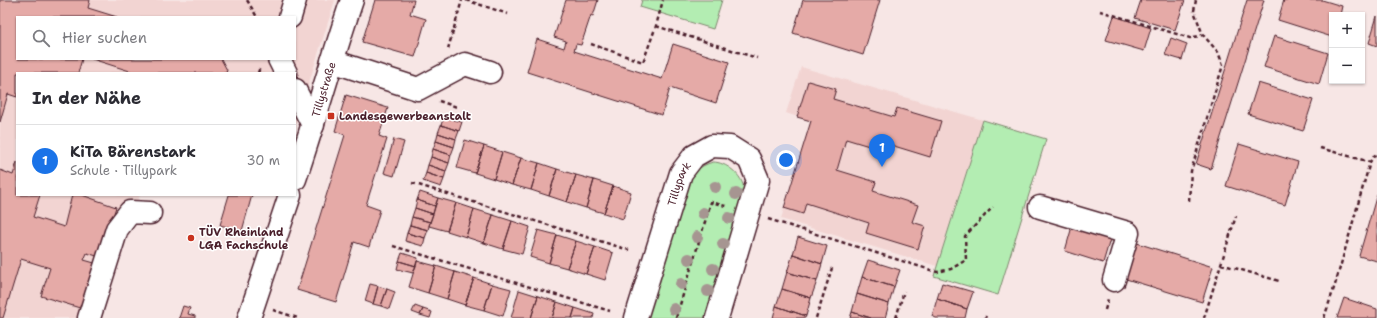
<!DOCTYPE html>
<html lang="de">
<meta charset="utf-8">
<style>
body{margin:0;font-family:"Shantell Sans",sans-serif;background:#f2f2f3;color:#2b2b33}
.controls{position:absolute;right:12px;top:12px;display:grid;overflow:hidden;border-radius:0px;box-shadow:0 1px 3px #0004}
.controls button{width:36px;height:36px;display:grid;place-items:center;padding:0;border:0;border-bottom:1px solid #e1e1e2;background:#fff;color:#2b2b33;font:20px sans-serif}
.you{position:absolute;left:786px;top:160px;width:14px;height:14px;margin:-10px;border:3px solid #fff;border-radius:50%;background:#1a73e8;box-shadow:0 0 0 6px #1a73e833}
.badge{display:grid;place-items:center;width:26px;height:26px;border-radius:50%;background:#1a73e8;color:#fff;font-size:13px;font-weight:700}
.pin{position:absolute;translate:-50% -33px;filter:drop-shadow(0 1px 2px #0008)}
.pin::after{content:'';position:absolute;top:21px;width:14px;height:12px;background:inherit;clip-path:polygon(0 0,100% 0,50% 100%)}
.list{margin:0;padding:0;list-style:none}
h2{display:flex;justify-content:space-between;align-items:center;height:52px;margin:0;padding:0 16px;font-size:17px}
h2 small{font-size:13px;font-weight:400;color:#7c7c81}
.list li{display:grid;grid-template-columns:26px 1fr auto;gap:12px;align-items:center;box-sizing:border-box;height:72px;padding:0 16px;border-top:1px solid #e1e1e2}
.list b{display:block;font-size:15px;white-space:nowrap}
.list p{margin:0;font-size:13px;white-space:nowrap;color:#7c7c81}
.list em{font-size:13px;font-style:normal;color:#7c7c81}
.icon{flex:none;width:22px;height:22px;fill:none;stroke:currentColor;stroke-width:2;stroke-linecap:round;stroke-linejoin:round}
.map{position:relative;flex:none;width:1377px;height:318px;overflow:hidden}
.search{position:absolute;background:#fff;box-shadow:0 1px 3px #0004;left:16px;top:16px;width:280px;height:44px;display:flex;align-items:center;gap:10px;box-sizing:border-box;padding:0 14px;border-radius:0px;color:#7c7c81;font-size:15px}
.panel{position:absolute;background:#fff;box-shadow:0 1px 3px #0004;left:16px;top:72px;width:280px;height:124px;border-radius:0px}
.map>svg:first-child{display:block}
.built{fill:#f2d4d2;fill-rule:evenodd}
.green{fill:#b3edb2;stroke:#7e866e}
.building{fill:#e5aaa7;stroke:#4a1f2b}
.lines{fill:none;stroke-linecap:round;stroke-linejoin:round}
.minor-casing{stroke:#4a1f2b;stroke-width:25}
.path{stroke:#4a1f2b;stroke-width:2.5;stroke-dasharray:4 3;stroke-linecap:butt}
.minor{stroke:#fff;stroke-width:22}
.tree{fill:#a69591}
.poi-dot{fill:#c8321e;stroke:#fff;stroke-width:1.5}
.labels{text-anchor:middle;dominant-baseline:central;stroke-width:3;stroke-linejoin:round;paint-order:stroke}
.street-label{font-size:11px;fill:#4a1f2b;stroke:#fff}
.poi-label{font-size:11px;font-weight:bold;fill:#4a1f2b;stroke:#fff;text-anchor:start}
</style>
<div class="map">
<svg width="1377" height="318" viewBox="0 0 1377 318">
<rect width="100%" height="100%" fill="#f7e6e5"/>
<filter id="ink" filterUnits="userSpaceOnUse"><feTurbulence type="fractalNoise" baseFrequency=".025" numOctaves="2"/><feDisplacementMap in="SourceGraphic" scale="8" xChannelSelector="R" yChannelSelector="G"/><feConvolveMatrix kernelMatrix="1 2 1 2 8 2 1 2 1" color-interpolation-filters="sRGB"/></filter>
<g filter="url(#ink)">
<path class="built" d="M0 0H335L295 127V73H17V195H140L100 318H0ZM17 17H295V59H17Z
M801 67 983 120 937 266 781 219 810 121 786 113Z"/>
<path class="green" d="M642 0H722L713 29 640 7Z
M983 120 1046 139 998 295 934 276Z
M713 162C726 162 743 175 744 190 744 194 743 198 742 203L706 318H646L687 184C694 172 699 166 713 162Z"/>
<path class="building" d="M0 0H90L88 8 117 17H17V59H82L78 73H17V97L8 94 0 122Z
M375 0H414L410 14 426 19 415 57 362 42Z
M566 0H598L593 16 591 15 581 45 576 44 574 51 662 79 673 44 729 62 716 103 670 88 662 115 527 72 537 39 564 48 566 41 554 37Z
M803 0H880L863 55 793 33Z
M1141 0H1185L1175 30 1135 18Z
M1247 0H1264L1211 169 1196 164Z
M1284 0H1322L1342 6 1340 15H1332V37L1278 20Z
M1114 16 1151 28 1144 51 1106 40Z
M1377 16V46L1369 43Z
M1274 36 1328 53 1319 84 1264 67Z
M1171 38 1187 44 1182 60 1165 55Z
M92 59H221L227 70 226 73H136Z
M808 81 836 89 833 99 894 117 897 108 941 121 930 157 881 142 879 149 846 139 837 170 876 182 873 191 918 205 912 222 925 226 918 249 866 233 869 223 806 203 803 214 784 208 811 121 797 117Z
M1258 83 1313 100 1303 131 1248 114Z
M346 95 388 108 379 136 387 139 366 205 380 210 369 247 354 242 336 302 297 290 345 135 335 131Z
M444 117 462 122 459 131 441 125Z
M441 125 459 131 456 139 438 133Z
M438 133 456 139 454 147 436 141Z
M394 139 404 142 394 176 384 173Z
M465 140 484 146 475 173 457 168Z
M436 141 454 147 451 155 433 149Z
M1239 144 1298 162 1285 205 1226 186Z
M484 146 502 152 494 179 475 173Z
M433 149 451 155 449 163 431 157Z
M502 152 521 158 512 185 494 179Z
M431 157 449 163 446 171 428 165Z
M521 158 539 163 531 190 512 185Z
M17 162V195H40L33 217 64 227 72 195H82L116 207 100 257 87 253 84 260 98 264 83 309 41 296 50 268 21 259 3 318H0V170L13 175Z
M539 163 557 169 549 196 531 190Z
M428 165 446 171 444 179 426 173Z
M557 169 576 175 567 202 549 196Z
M426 173 444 179 441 187 423 181Z
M576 175 594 180 586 208 567 202Z
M594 180 613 186 604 213 586 208Z
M613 186 631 192 623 219 604 213Z
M420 192 438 198 435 206 417 200Z
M1377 194V261L1359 256Z
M229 195H252L242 231 220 225Z
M438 198 456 203 447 231 429 226Z
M417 200 435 206 433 214 415 208Z
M456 203 474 209 466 237 447 231Z
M415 208 433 214 430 222 412 217Z
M474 209 493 215 484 243 466 237Z
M493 215 512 221 503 249 484 243Z
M412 217 430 222 428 230 410 225Z
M512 221 530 227 522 254 503 249Z
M1073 223 1111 236 1103 263 1065 251Z
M410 225 428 230 425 238 407 233Z
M538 230 557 235 549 263 530 257Z
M407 233 425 238 423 246 405 241Z
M557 235 576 241 567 268 549 263Z
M798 237 827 246 822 264 793 254Z
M576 241 595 247 586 274 567 268Z
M1137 243 1213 267 1202 302 1126 279Z
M595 247 613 253 605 280 586 274Z
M402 253 418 258 416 266 399 261Z
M793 254 822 264 817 281 787 272Z
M868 260 900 270 894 287 862 277Z
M399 261 416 266 413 273 397 269Z
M417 261 436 266 428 293 409 287Z
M436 266 455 272 447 299 428 293Z
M455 272 474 278 465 305 447 299Z
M787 272 817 281 811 298 782 289Z
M862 277 894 287 889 304 857 294Z
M474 278 492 284 484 310 465 305Z
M942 283 973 292 967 309 937 299Z
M370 284 378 286 373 304 365 301Z
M492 284 511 289 503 316 484 310Z
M378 286 387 289 381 306 373 304Z
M387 289 395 292 389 309 381 306Z
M782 289 811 298 806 316 776 306Z
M519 290 538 296 531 318H511Z
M857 294 889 304 885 318H871L852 312Z
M538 296 557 302 552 318H531Z
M1344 298 1377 309V318H1337Z
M937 299 967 309 965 318H936L932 316Z
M557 302 575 308 572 318H552Z
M183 306 190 308 188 314 195 316V318H179Z
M415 306 423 309 420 315 412 312Z
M776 306 806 316 805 318H773Z
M575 308 594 314 593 318H572Z
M423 309 432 312 430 318 420 315Z
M852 312 864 316 871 318H850Z"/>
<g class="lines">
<g class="minor-casing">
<g id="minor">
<path d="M290 17 295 0"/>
<path d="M279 59 286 73"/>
<path d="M332 61 418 89 465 64 490 72"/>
<path d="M295 90 313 125"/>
<path id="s1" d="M295 179C315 120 332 59 352 0"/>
<path d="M1040 207 1128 233 1114 280"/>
<path d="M89 318 117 229 130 212 150 213"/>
<path d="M249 318 290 195"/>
<path id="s2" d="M636 318 681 173 694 156 712 146 730 147 749 159 758 180 717 318"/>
</g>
</g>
<path class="path" d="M247 0 257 17
M466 0 508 14
M1100 11 1190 38 1203 35
M656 26 757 58
M591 44 643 62 656 26 663 0
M448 49 462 0
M258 73 260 67
M439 101 457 107
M1320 148 1370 162
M412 183 629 250
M1189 201 1191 171 1223 65 1218 52 1203 35 1194 11 1196 0
M768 219 937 272 951 269 966 260 965 236 993 207
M393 246 610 311
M1221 264 1279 281
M273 310 298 318
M1105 310 1108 299
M676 318 711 202 729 207
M816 318 832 268
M896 318 904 291
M985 318 986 316
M1204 318 1236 216
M1324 318 1335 285 1370 162 1377 152"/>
<use href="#minor" class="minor"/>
</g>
<g class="tree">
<circle cx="715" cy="187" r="6"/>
<circle cx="736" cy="194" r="6"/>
<circle cx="703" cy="213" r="6"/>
<circle cx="729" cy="218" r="6"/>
<circle cx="697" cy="237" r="6"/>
<circle cx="723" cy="244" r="6"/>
<circle cx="689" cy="259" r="6"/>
<circle cx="713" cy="269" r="6"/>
<circle cx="681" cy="284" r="6"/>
<circle cx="708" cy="291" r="6"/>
<circle cx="674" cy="309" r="6"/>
</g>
</g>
<g class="poi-dot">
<rect x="327" y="112" width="8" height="8" rx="2"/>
<circle cx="191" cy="238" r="4"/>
</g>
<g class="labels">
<g class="street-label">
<text stroke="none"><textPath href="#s1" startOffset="94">Tillystraße</textPath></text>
<text stroke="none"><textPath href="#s2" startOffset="141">Tillypark</textPath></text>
</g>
<g class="poi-label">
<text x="339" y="116">Landesgewerbeanstalt</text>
<text x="199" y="232">TÜV Rheinland<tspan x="199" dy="13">LGA Fachschule</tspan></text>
</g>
</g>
</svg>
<div class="controls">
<button>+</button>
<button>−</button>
</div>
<div class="you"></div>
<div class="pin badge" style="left:882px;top:167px">1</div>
<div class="search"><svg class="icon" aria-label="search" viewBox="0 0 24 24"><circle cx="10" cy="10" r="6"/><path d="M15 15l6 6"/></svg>Hier suchen</div>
<section class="panel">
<h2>In der Nähe<small></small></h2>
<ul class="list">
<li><span class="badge">1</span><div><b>KiTa Bärenstark</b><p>Schule · Tillypark</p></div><em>30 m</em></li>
</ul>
</section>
</div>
